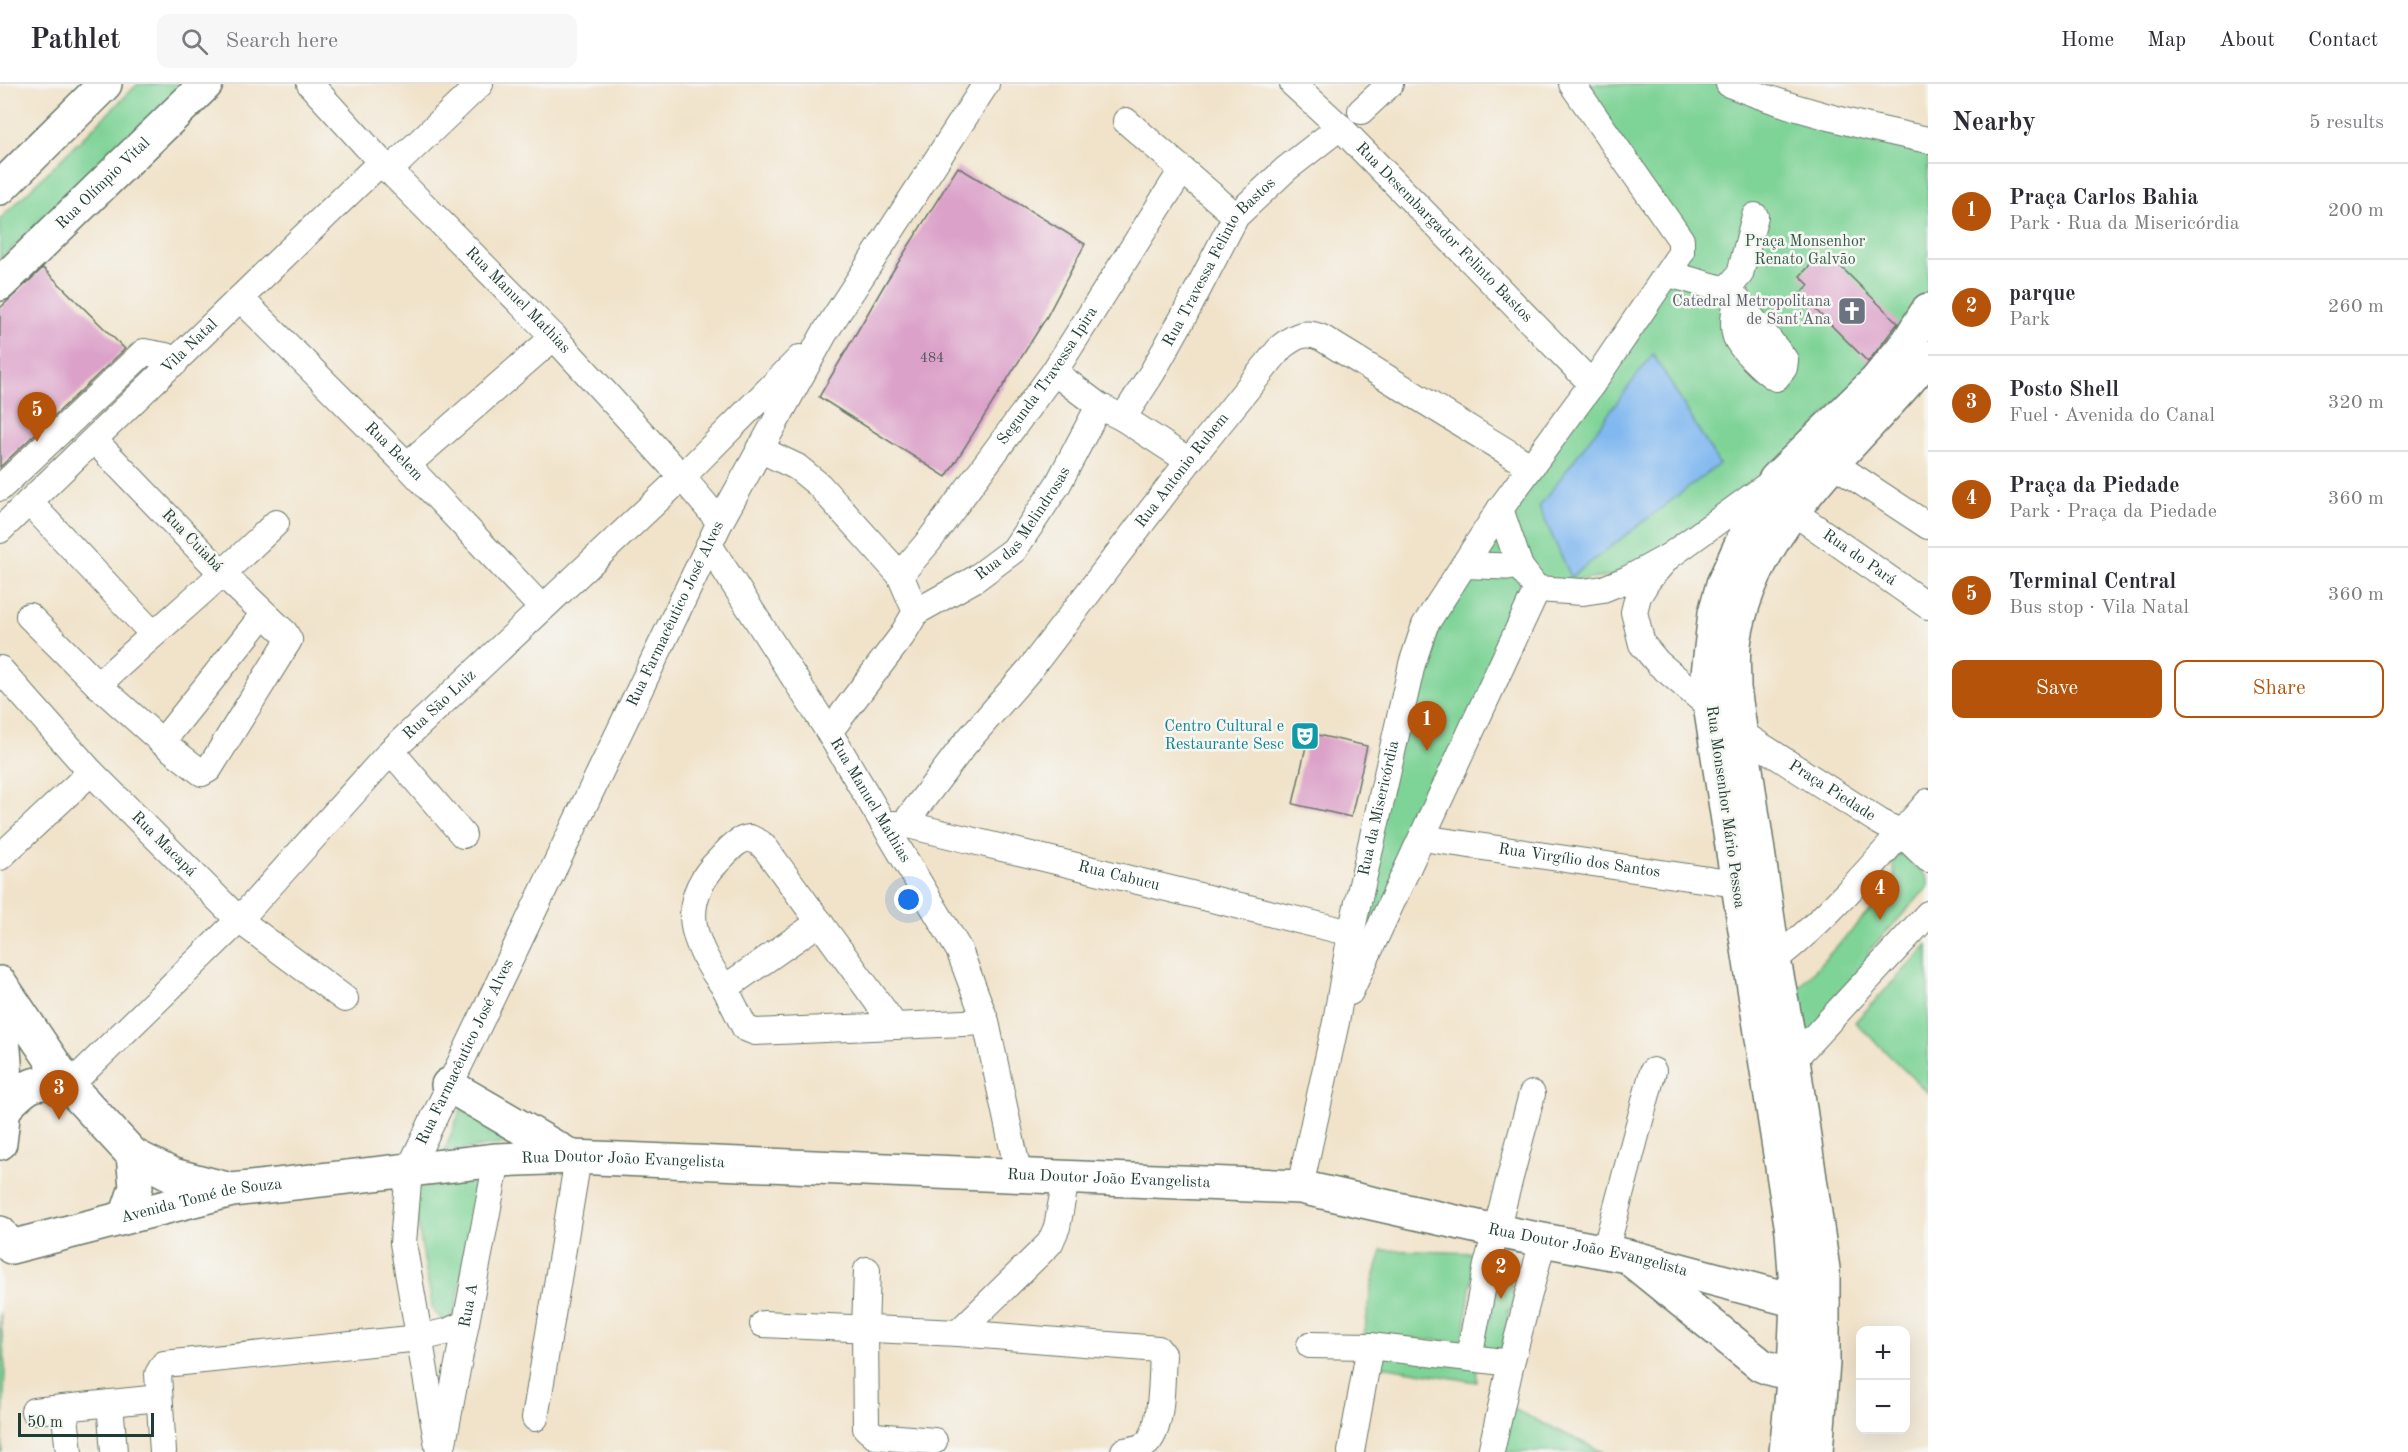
<!DOCTYPE html>
<meta charset="utf-8">
<style>
body{margin:0;font-family:"Old Standard TT",serif;background:#f7f7f7;color:#2b2b33}
.controls{position:absolute;right:18px;bottom:18px;display:grid;overflow:hidden;border-radius:12px;box-shadow:0 6px 24px #0002}
.controls button{width:54px;height:54px;display:grid;place-items:center;padding:0;border:0;border-bottom:2px solid #e1e1e2;background:#fff;color:#2b2b33;font:30px sans-serif}
.scale{position:absolute;left:18px;bottom:15px;width:136px;box-sizing:border-box;padding-left:6px;border:3px solid #1f3d34;border-top:0;font-size:16px;line-height:21px;white-space:nowrap;color:#1f3d34;-webkit-text-stroke:4px #f6f6f2;paint-order:stroke}
.you{position:absolute;left:909px;top:816px;width:21px;height:21px;margin:-15px;border:4px solid #fff;border-radius:50%;background:#1a73e8;box-shadow:0 0 0 9px #1a73e833}
.badge{display:grid;place-items:center;width:39px;height:39px;border-radius:50%;background:#b45309;color:#fff;font-size:20px;font-weight:700}
.pin{position:absolute;translate:-50% -50px;filter:drop-shadow(0 2px 3px #0008)}
.pin::after{content:'';position:absolute;top:32px;width:21px;height:18px;background:inherit;clip-path:polygon(0 0,100% 0,50% 100%)}
.list{margin:0;padding:0;list-style:none}
h2{display:flex;justify-content:space-between;align-items:center;height:78px;margin:0;padding:0 24px;font-size:26px}
h2 small{font-size:20px;font-weight:400;color:#7c7c81}
.list li{display:grid;grid-template-columns:39px 1fr auto;gap:18px;align-items:center;box-sizing:border-box;height:96px;padding:0 24px;border-top:2px solid #e1e1e2}
.list b{display:block;font-size:22px;white-space:nowrap}
.list p{margin:0;font-size:20px;white-space:nowrap;color:#7c7c81}
.list em{font-size:20px;font-style:normal;color:#7c7c81}
.actions{display:flex;gap:12px;padding:18px 24px}
.actions a{flex:1;padding:14px 0;border:2px solid #b45309;border-radius:12px;text-align:center;font-size:21px;color:#b45309}
.actions .main{background:#b45309;color:#fff}
.icon{flex:none;width:33px;height:33px;fill:none;stroke:currentColor;stroke-width:2;stroke-linecap:round;stroke-linejoin:round}
.map{position:relative;flex:none;width:1928px;height:1368px;overflow:hidden}
header{display:flex;align-items:center;gap:36px;box-sizing:border-box;height:84px;padding:0 30px;background:#fff;border-bottom:2px solid #e1e1e2}
header strong{font-size:28px}
nav{display:flex;gap:33px;margin-inline-start:auto;font-size:21px}
.search{width:420px;height:54px;background:#f7f7f7;display:flex;align-items:center;gap:15px;box-sizing:border-box;padding:0 21px;border-radius:12px;color:#7c7c81;font-size:22px}
main{display:flex}
aside{flex:1;background:#fff}
.map>svg:first-child{display:block}
.green{fill:#7ed396;stroke:#4e8865;stroke-width:1.5}
.water{fill:#81b8f0;stroke:#507a92;stroke-width:1.5}
.building{fill:#dca1c9}
.lines{fill:none;stroke-linecap:round;stroke-linejoin:round}
.minor-casing{stroke:#687768;stroke-width:28}
.major-casing{stroke:#687768;stroke-width:36}
.highway-casing{stroke:#687768;stroke-width:36}
.minor{stroke:#fff;stroke-width:26}
.major{stroke:#fff;stroke-width:33}
.highway{stroke:#fff;stroke-width:33}
.labels{text-anchor:middle;dominant-baseline:central;stroke-width:5;stroke-linejoin:round;paint-order:stroke}
.number-label{font-size:14px;fill:#4e5659}
.street-label{font-size:16px;fill:#1f3d34;stroke:#f6f6f2}
.park-label{font-size:16px;fill:#325b48;stroke:#f6f6f2}
.worship-label{font-size:16px;fill:#5b616d;stroke:#f6f6f2;text-anchor:end}
.culture-label{font-size:16px;fill:#0d838f;stroke:#f6f6f2;text-anchor:end}
</style>
<header>
<strong>Pathlet</strong>
<div class="search"><svg class="icon" aria-label="search" viewBox="0 0 24 24"><circle cx="10" cy="10" r="6"/><path d="M15 15l6 6"/></svg>Search here</div>
<nav><a>Home</a><a>Map</a><a>About</a><a>Contact</a></nav>
</header>
<main>
<div class="map">
<svg width="1928" height="1368" viewBox="0 0 1928 1368">
<rect width="100%" height="100%" fill="#f6f6f2"/>
<filter id="ink" filterUnits="userSpaceOnUse"><feTurbulence type="fractalNoise" baseFrequency=".0167" numOctaves="2"/><feDisplacementMap in="SourceGraphic" scale="12" xChannelSelector="R" yChannelSelector="G"/><feConvolveMatrix kernelMatrix="1 2 1 2 8 2 1 2 1" color-interpolation-filters="sRGB"/></filter>
<filter id="wash" filterUnits="userSpaceOnUse"><feTurbulence type="fractalNoise" baseFrequency=".008" numOctaves="4" result="noise"/><feDisplacementMap in="SourceGraphic" scale="24" xChannelSelector="R" yChannelSelector="G"/><feGaussianBlur stdDeviation="1.35" result="paint"/><feColorMatrix in="noise" values="0 0 0 0 0 0 0 0 0 0 0 0 0 0 0 0 0 1.4 0 .05"/><feComposite in="paint" operator="in"/></filter>
<g filter="url(#wash)">
<rect width="100%" height="100%" fill="#f1e3ca"/>
<path class="green" d="M138 0H182L0 176V135Z
M1573 0H1721L1928 64V214L1774 390 1627 491 1535 501 1336 938 1412 580 1505 426 1681 171Z
M1901 769 1928 794V803L1868 868 1872 879 1803 957 1791 912 1896 798 1892 779Z
M1928 861V1009L1855 938Z
M461 1025 523 1057 444 1068Z
M480 1093 455 1228 445 1237 433 1227 412 1106Z
M1382 1166 1475 1169 1463 1258 1364 1252 1371 1205Z
M1509 1188 1516 1222 1507 1227H1509L1502 1267 1480 1266 1490 1235 1489 1208Z
M0 1228 5 1284 2 1368H0Z
M1376 1267 1476 1278 1477 1298 1376 1281Z
M1507 1322 1603 1368H1496Z"/>
<path class="water" d="M1653 270 1719 380 1571 493 1539 423Z"/>
<g id="blocks">
<path class="building" d="M958 83 1085 160 1046 234 946 393 819 313 886 198Z
M1816 175 1826 184 1834 176 1898 239 1868 278 1800 210 1809 201 1800 192Z
M43 184 125 265 0 383V224Z
M1309 649 1367 662 1351 733 1293 720Z"/>
</g>
</g>
<g filter="url(#ink)">
<use href="#blocks" fill-opacity="0" stroke="#687768" stroke-width="1.5"/>
<g class="lines">
<g class="minor-casing">
<g id="minor">
<path id="s1" d="M310 0 381 78 554 253 682 393 720 438"/>
<path id="s2" d="M1293 0 1340 43 1592 300"/>
<path d="M1729 0C1794 26 1860 42 1928 56"/>
<path d="M1361 27 1390 0"/>
<path d="M1126 37 1236 132"/>
<path d="M389 87 480 0"/>
<path d="M1669 190 1719 204H1728L1740 190 1755 132"/>
<path d="M1728 204 1785 276 1784 284 1776 294C1765 288 1740 264 1736 253 1732 242 1735 226 1737 215"/>
<path id="s3" d="M241 215 407 381 542 524"/>
<path d="M1054 288 1099 322 1123 334 1189 377"/>
<path id="s4" d="M1123 334 1152 289 1185 230 1236 132 1286 85 1340 43"/>
<path d="M759 365 797 383 819 401 900 491 916 528 901 553 829 648"/>
<path d="M1834 380 1928 442"/>
<path d="M407 381 554 253"/>
<path d="M0 404 144 268 166 272 175 279"/>
<path d="M29 418 153 550"/>
<path d="M1500 425 1520 483 1537 505 1583 508 1603 505 1628 495 1668 473 1772 398"/>
<path id="s5" d="M1792 427 1928 522"/>
<path id="s6" d="M0 446 381 78"/>
<path id="s7" d="M709 461 829 648 959 866 986 938 1019 1093"/>
<path id="s8" d="M1668 473 1648 496 1638 512 1634 528 1642 560 1658 579 1741 649 1880 738 1901 749 1928 748"/>
<path d="M1464 481 1520 483"/>
<path id="s9" d="M900 491 929 457 1054 288 1182 86"/>
<path id="s10" d="M916 528 975 495 1014 466 1058 400 1099 322"/>
<path d="M29 532 98 601 162 658 202 689 209 685 289 556 285 549 223 490 95 357"/>
<path id="s11" d="M0 585 91 688 239 836 345 915"/>
<path d="M98 601C157 546 219 495 276 439"/>
<path d="M162 658 264 530"/>
<path d="M391 667 463 751"/>
<path id="s12" d="M891 740H904L1351 849"/>
<path id="s13" d="M904 740 964 661 1030 585 1189 377 1281 263C1296 251 1305 247 1322 254L1530 382"/>
<path d="M1901 749 1928 775"/>
<path id="s14" d="M1422 754 1736 800"/>
<path d="M0 773 91 688"/>
<path d="M820 838 725 904 745 944 755 948 895 942"/>
<path d="M1774 876C1832 831 1880 773 1928 718"/>
<path d="M725 904C692 860 676 818 720 775 729 766 737 755 750 754L760 759 766 765 895 942 986 938"/>
<path d="M1350 908 1537 505"/>
<path d="M1793 976 1928 830"/>
<path id="s15" d="M69 1002 239 836 391 667 682 393 800 274"/>
<path id="s16" d="M1300 1103 1336 938 1351 849 1412 580 1425 541 1500 425 1592 300 1681 169V156L1572 0"/>
<path d="M1605 1168 1653 987"/>
<path d="M867 1186 865 1246 866 1344 875 1352 934 1357"/>
<path d="M763 1240 958 1249 1158 1265 1163 1272C1161 1294 1164 1351 1143 1362 1137 1365 1130 1366 1124 1367"/>
<path d="M958 1249 1050 1159 1057 1143 1066 1095"/>
<path d="M1310 1261 1370 1262 1511 1279"/>
<path d="M1469 1273 1487 1181 1532 1010"/>
<path d="M110 1319 114 1368"/>
<path d="M64 1324 69 1368"/>
<path d="M34 1327 159 1314"/>
<path d="M535 1334 578 1074"/>
<path id="s17" d="M443 1359 497 1076"/>
<path d="M163 1368 158 1290 164 1280 420 1254 449 1247 466 1239"/>
<path id="s18" d="M439 1368 403 1159 409 1086 720 438 824 250 986 0"/>
<path d="M1351 1368 1370 1262"/>
<path d="M1491 1368 1511 1279 1543 1156"/>
</g>
</g>
<g class="major-casing">
<g id="major">
<path d="M0 104 105 0"/>
<path id="s19" d="M0 200 206 0"/>
<path d="M0 899 69 1002 133 1071 136 1103 126 1133"/>
<path d="M0 941C9 979 5 1020 0 1059"/>
<path d="M448 1001 572 1073"/>
<path d="M5 1024C28 999 36 995 69 1002"/>
<path d="M133 1071 173 1091 227 1105"/>
<path id="s20" d="M0 1149 11 1163 232 1106 497 1076 572 1073 1300 1103 1496 1147 1627 1172 1797 1217 1823 1219"/>
<path d="M1635 1179 1761 1281C1785 1292 1797 1288 1821 1280"/>
</g>
</g>
<g class="highway-casing">
<path id="highway" d="M1786 1368 1794 1288 1797 1217 1792 1147 1710 621 1708 590 1715 529 1723 500 1753 434 1776 395 1876 297 1908 258 1928 226
M1816 1368 1823 1279V1185L1793 976 1774 876 1734 604C1734 587 1732 570 1735 553 1755 436 1858 361 1928 273"/>
</g>
<use href="#minor" class="minor"/>
<use href="#major" class="major"/>
<use href="#highway" class="highway"/>
</g>
</g>
<defs>
<g id="church-square" transform="scale(1.5)"><rect x="-9" y="-9" width="18" height="18" rx="4" fill="#6b7280" stroke="#f6f6f2"/><path d="M-1.2-6h2.4v3.5h3.3v2.4h-3.3V6h-2.4V-.1h-3.3v-2.4h3.3Z" fill="#fff"/></g>
<g id="theatre-square" transform="scale(1.5)"><rect x="-9" y="-9" width="18" height="18" rx="4" fill="#0f9aa8" stroke="#f6f6f2"/><path d="M-5-5.5Q0-4 5-5.5V0Q5 5 0 6Q-5 5-5 0ZM-3.3-2.5H-1v1.5H-3.3ZM1-2.5H3.3v1.5H1ZM-2.8 1Q0 5.5 2.8 1Z" fill="#fff"/></g>
</defs>
<g fill-rule="evenodd">
<use href="#church-square" x="1852" y="227"/>
<use href="#theatre-square" x="1305" y="652"/>
</g>
<g class="labels">
<g class="number-label">
<text x="932" y="274">484</text>
</g>
<g class="street-label">
<text stroke="none"><textPath href="#s19" startOffset="144">Rua Olímpio Vital</textPath></text>
<text stroke="none"><textPath href="#s2" startOffset="212">Rua Desembargador Felinto Bastos</textPath></text>
<text stroke="none"><textPath href="#s4" startOffset="184">Rua Travessa Felinto Bastos</textPath></text>
<text stroke="none"><textPath href="#s1" startOffset="300">Rua Manuel Mathias</textPath></text>
<text stroke="none"><textPath href="#s6" startOffset="264">Vila Natal</textPath></text>
<text stroke="none"><textPath href="#s9" startOffset="248">Segunda Travessa Ipira</textPath></text>
<text stroke="none"><textPath href="#s3" startOffset="216">Rua Belem</textPath></text>
<text stroke="none"><textPath href="#s13" startOffset="450">Rua Antonio Rubem</textPath></text>
<text stroke="none"><textPath href="#s10" startOffset="142">Rua das Melindrosas</textPath></text>
<text transform="translate(192 457) rotate(46)">Rua Cuiabá</text>
<text stroke="none"><textPath href="#s5" startOffset="82">Rua do Pará</textPath></text>
<text stroke="none"><textPath href="#s18" startOffset="902">Rua Farmacêutico José Alves</textPath></text>
<text stroke="none"><textPath href="#s15" startOffset="532">Rua São Luiz</textPath></text>
<text stroke="none"><textPath href="#s8" startOffset="340">Praça Piedade</textPath></text>
<text stroke="none"><textPath href="#s7" startOffset="302">Rua Manuel Mathias</textPath></text>
<text transform="translate(1725 723) rotate(82)">Rua Monsenhor Mário Pessoa</text>
<text stroke="none"><textPath href="#s16" startOffset="387">Rua da Misericórdia</textPath></text>
<text stroke="none"><textPath href="#s11" startOffset="240">Rua Macapá</textPath></text>
<text stroke="none"><textPath href="#s14" startOffset="159">Rua Virgílio dos Santos</textPath></text>
<text stroke="none"><textPath href="#s12" startOffset="234">Rua Cabucu</textPath></text>
<text stroke="none"><textPath href="#s18" startOffset="416">Rua Farmacêutico José Alves</textPath></text>
<text stroke="none"><textPath href="#s20" startOffset="639">Rua Doutor João Evangelista</textPath></text>
<text stroke="none"><textPath href="#s20" startOffset="1125">Rua Doutor João Evangelista</textPath></text>
<text stroke="none"><textPath href="#s20" startOffset="214">Avenida Tomé de Souza</textPath></text>
<text stroke="none"><textPath href="#s20" startOffset="1611">Rua Doutor João Evangelista</textPath></text>
<text stroke="none"><textPath href="#s17" startOffset="140">Rua A</textPath></text>
</g>
<g class="park-label">
<text x="1805" y="158">Praça Monsenhor<tspan x="1805" dy="18">Renato Galvão</tspan></text>
</g>
<g class="worship-label">
<text x="1831" y="218">Catedral Metropolitana<tspan x="1831" dy="18">de Sant'Ana</tspan></text>
</g>
<g class="culture-label">
<text x="1284" y="643">Centro Cultural e<tspan x="1284" dy="18">Restaurante Sesc</tspan></text>
</g>
</g>
</svg>
<div class="controls">
<button>+</button>
<button>−</button>
</div>
<div class="scale">50 m</div>
<div class="you"></div>
<div class="pin badge" style="left:1427px;top:667px">1</div>
<div class="pin badge" style="left:1501px;top:1215px">2</div>
<div class="pin badge" style="left:59px;top:1036px">3</div>
<div class="pin badge" style="left:1880px;top:836px">4</div>
<div class="pin badge" style="left:37px;top:358px">5</div>
</div>
<aside>
<h2>Nearby<small>5 results</small></h2>
<ul class="list">
<li><span class="badge">1</span><div><b>Praça Carlos Bahia</b><p>Park · Rua da Misericórdia</p></div><em>200 m</em></li>
<li><span class="badge">2</span><div><b>parque</b><p>Park</p></div><em>260 m</em></li>
<li><span class="badge">3</span><div><b>Posto Shell</b><p>Fuel · Avenida do Canal</p></div><em>320 m</em></li>
<li><span class="badge">4</span><div><b>Praça da Piedade</b><p>Park · Praça da Piedade</p></div><em>360 m</em></li>
<li><span class="badge">5</span><div><b>Terminal Central</b><p>Bus stop · Vila Natal</p></div><em>360 m</em></li>
</ul>
<div class="actions"><a class="main">Save</a><a>Share</a></div>
</aside>
</main>
